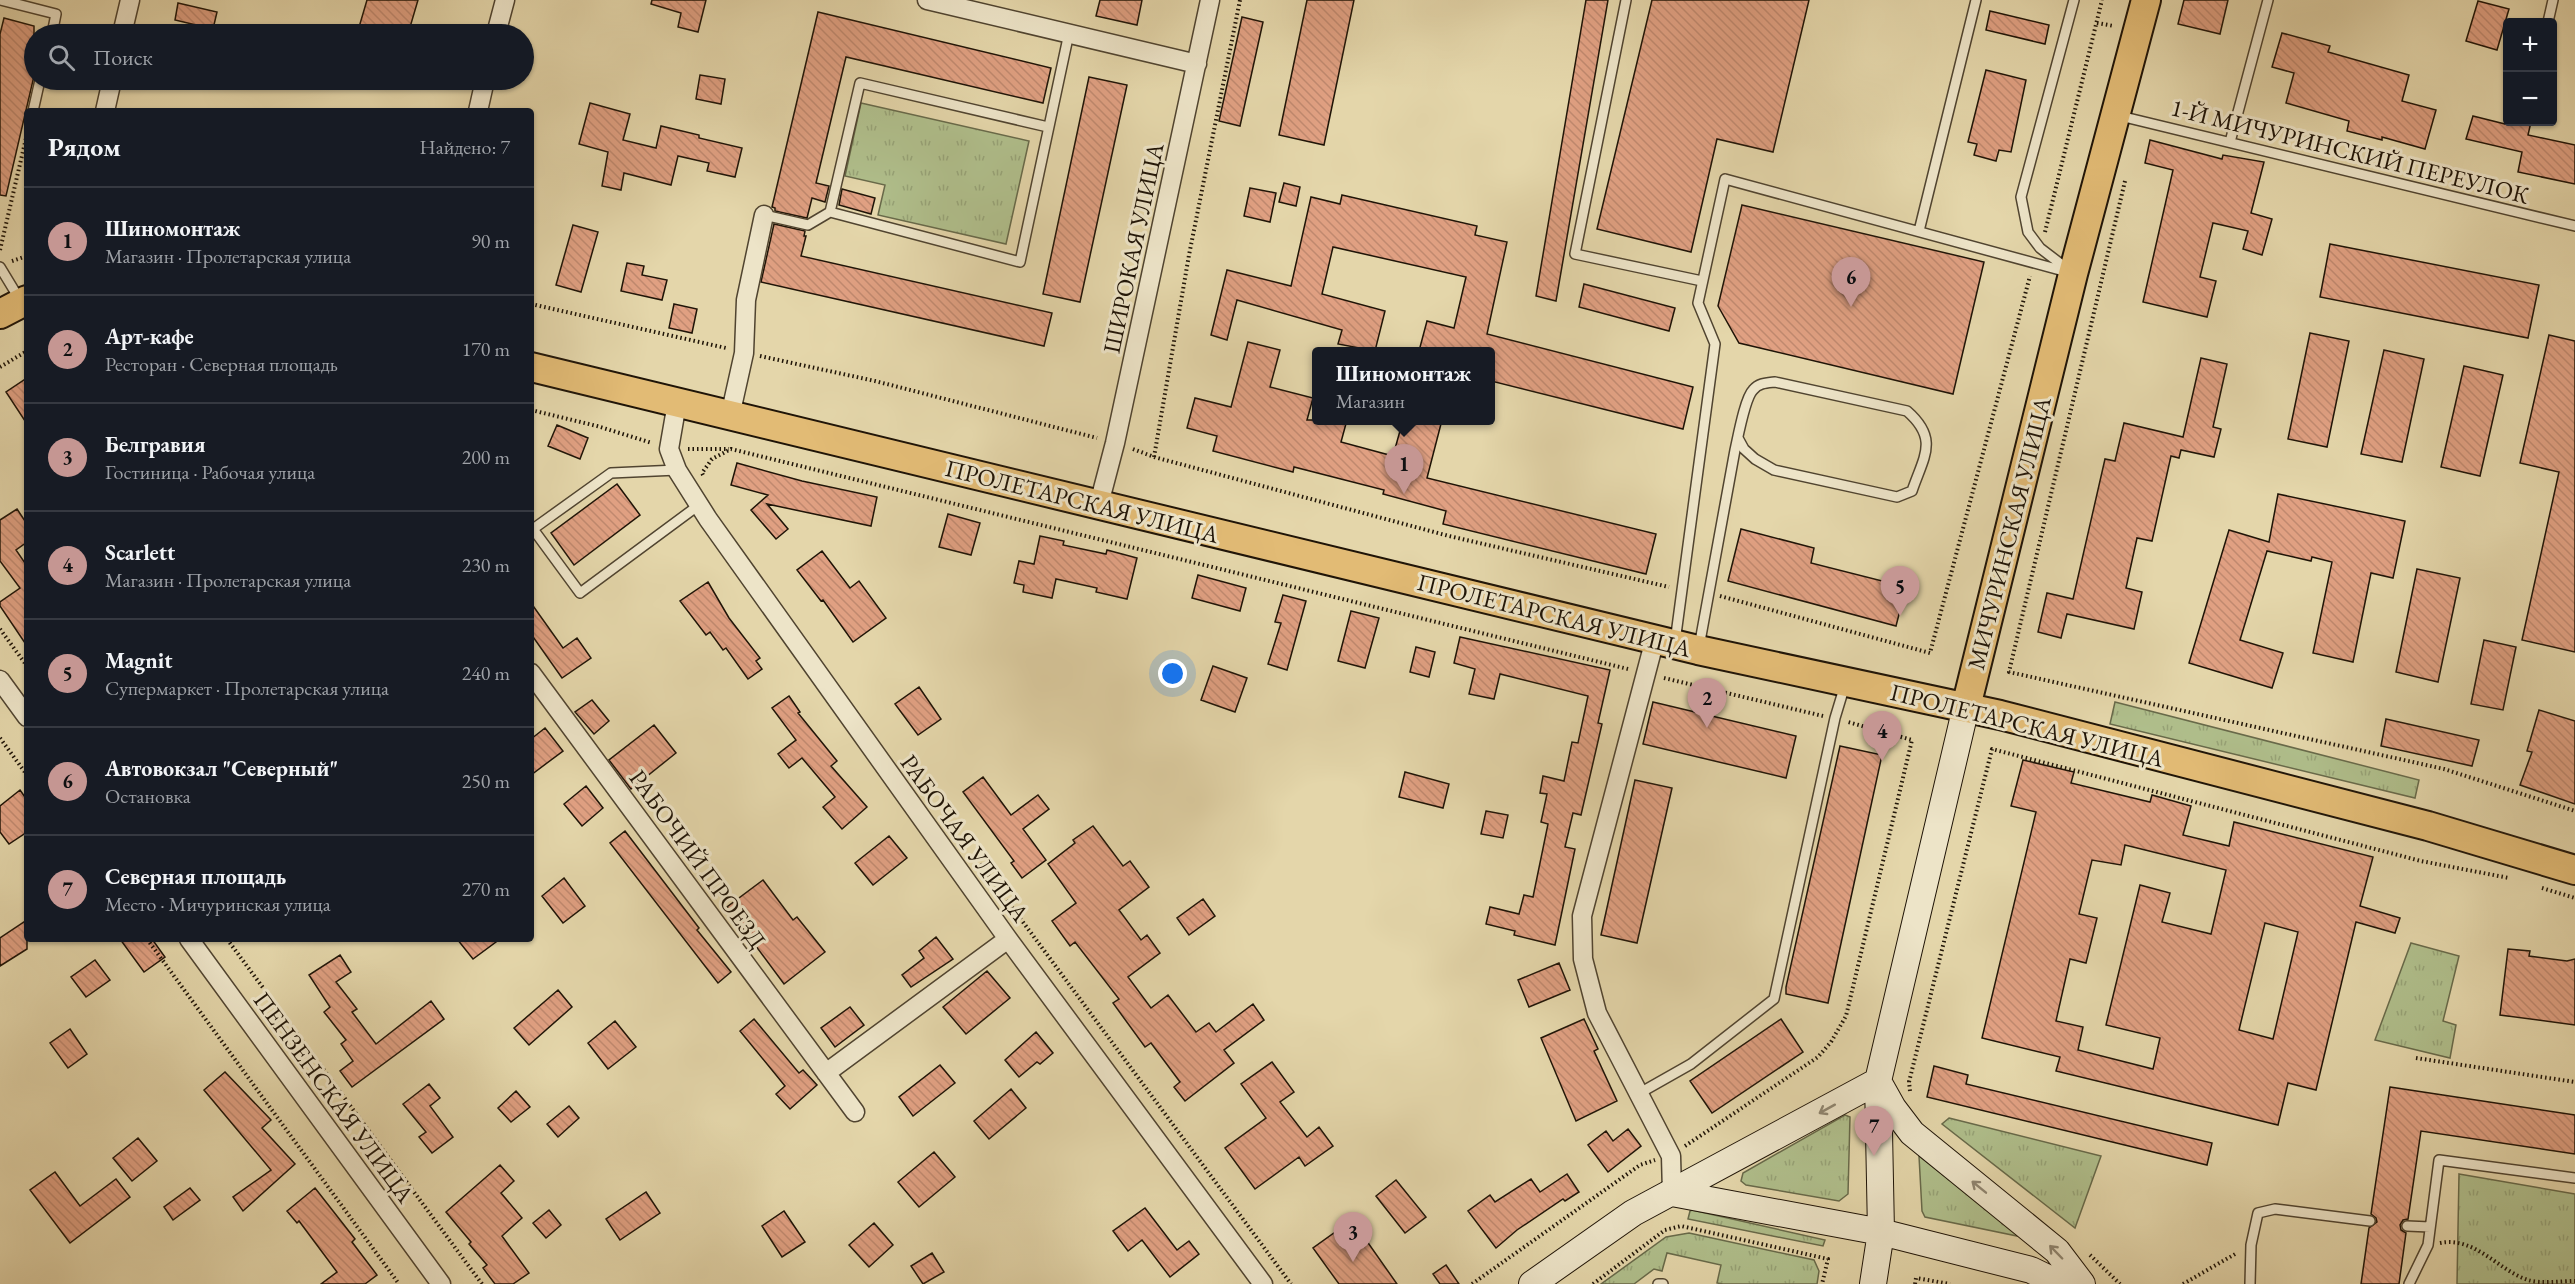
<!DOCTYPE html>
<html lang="ru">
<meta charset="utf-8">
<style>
body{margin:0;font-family:"EB Garamond",serif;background:#242831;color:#f1f3f6}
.controls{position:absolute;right:18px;top:18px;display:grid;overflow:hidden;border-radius:6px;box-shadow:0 2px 4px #0004}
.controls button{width:54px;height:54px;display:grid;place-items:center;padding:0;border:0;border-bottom:2px solid #363941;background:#171b24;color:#f1f3f6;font:30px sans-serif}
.you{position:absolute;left:1173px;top:674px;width:21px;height:21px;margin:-15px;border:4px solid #fff;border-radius:50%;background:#1a73e8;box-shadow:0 0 0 9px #1a73e833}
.badge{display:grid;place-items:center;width:39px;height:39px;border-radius:50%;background:#c59692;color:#111;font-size:20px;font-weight:700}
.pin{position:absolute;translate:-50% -50px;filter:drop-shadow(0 2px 3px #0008)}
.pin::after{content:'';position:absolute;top:32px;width:21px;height:18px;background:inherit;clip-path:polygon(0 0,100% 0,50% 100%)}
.popup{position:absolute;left:1312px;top:347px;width:183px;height:78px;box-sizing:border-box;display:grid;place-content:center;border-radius:6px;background:#171b24;filter:drop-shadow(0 2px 4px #0005);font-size:20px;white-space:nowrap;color:#9ea1a6}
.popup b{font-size:22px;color:#f1f3f6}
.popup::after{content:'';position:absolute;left:50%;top:100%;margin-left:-12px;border:12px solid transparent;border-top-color:#171b24}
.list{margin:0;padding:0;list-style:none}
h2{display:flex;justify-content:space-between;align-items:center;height:78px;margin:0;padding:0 24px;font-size:26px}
h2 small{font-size:20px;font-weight:400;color:#9ea1a6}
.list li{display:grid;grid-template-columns:39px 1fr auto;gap:18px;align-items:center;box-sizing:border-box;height:108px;padding:0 24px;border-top:2px solid #363941}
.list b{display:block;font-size:22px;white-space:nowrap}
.list p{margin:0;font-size:20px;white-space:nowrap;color:#9ea1a6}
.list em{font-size:20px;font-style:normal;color:#9ea1a6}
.icon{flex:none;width:33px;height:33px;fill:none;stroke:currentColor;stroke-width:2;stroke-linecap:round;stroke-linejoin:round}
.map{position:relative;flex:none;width:2575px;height:1284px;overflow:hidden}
.search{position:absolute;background:#171b24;box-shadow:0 2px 4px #0004;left:24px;top:24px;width:510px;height:66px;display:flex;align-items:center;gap:15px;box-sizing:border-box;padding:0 21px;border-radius:33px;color:#9ea1a6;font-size:22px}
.panel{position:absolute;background:#171b24;box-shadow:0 2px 4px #0004;left:24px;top:108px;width:510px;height:834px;border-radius:6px}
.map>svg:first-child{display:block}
.grass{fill:url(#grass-tufts);stroke:#686a4a;stroke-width:1.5}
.building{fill:url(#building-back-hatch);stroke:#1f1407;stroke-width:1.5;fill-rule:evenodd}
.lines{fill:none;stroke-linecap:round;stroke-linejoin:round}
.lane-casing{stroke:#504430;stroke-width:12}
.street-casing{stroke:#504430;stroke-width:21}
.secondary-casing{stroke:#1f1407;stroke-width:28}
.primary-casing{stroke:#1f1407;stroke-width:32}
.path{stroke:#1f1407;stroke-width:4;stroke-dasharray:1.5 3;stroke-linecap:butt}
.lane{stroke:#ede4c8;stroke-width:9}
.street{stroke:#ede4c8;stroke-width:18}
.secondary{stroke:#ede4c8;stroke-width:26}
.primary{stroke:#e2bb75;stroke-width:28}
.oneway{stroke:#908671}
.labels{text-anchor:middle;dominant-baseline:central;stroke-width:6;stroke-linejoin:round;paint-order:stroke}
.street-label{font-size:24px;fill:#1f1407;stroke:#ede4c8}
</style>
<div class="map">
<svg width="2575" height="1284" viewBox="0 0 2575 1284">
<defs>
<pattern id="grass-tufts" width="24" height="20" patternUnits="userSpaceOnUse" patternTransform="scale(1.5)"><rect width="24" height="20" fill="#b0bf8c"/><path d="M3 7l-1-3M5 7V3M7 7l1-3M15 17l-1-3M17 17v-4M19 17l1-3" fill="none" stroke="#97a377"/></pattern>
<pattern id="building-back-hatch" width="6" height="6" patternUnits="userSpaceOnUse" patternTransform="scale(1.5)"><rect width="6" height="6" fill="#e0a082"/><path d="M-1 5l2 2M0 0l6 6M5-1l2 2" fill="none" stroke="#c0896f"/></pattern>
</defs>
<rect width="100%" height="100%" fill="#e4d6aa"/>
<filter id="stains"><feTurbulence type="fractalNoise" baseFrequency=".00333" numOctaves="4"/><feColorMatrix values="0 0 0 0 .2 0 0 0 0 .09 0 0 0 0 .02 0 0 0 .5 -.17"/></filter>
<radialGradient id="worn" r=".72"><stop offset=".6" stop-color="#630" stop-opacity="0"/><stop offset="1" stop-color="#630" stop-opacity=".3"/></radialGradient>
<path class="grass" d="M861 103 1029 141 1006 244 878 215 885 185 845 176Z
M2115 702 2419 780 2415 798 2110 724Z
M2411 943 2459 956 2443 1021 2456 1025 2450 1058 2375 1040Z
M1845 1115 1850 1117 1848 1194 1839 1201 1746 1185 1741 1181 1743 1173Z
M1949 1118 2101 1156 2075 1228 1942 1124Z
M1919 1156 2017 1233V1236L1925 1217 1922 1211Z
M2459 1174 2575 1194V1284H2457Z
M1692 1210 1825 1240 1823 1246 1688 1219 1690 1211Z
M1689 1233 1814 1260 1819 1271 1817 1284H1723L1717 1283 1721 1265 1667 1253 1662 1271 1654 1269 1634 1284H1601L1666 1237Z"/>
<path class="building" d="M367 0H418L408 34H357Z
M652 0H706L698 32 678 27 681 13 651 4Z
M1100 0H1142L1137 25 1096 16Z
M1307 0H1354L1324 145 1279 135Z
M1586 0H1608L1556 301 1536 296Z
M1652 0H1809L1773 152 1717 139 1691 252 1597 229Z
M2184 0H2228L2220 34 2178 24Z
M2478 1 2509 9 2497 50 2466 41Z
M178 3 217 12 213 29 175 20Z
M1990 11 2049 25 2045 44 1986 30Z
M818 12 1051 68 1043 103 846 57 816 183 829 186 825 202 812 198 807 218 775 211V208L772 207Z
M1242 17 1263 22 1240 126 1219 121Z
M4 18 34 26V76L6 196 0 195V34Z
M2282 33 2330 46 2328 52 2409 75 2402 101 2436 110 2425 149 2382 137V140L2347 131 2349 121 2286 103 2294 73 2272 67Z
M1986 70 2026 80 2011 152 1999 150 1996 161 1974 155 1977 144 1968 142Z
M700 75 725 79 721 104 696 99Z
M1089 77 1127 85 1080 302 1043 294Z
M590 103 630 114 623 140 656 148 661 126 699 135V138L742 148 735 177 707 171 709 163 678 156 671 185 624 173 621 190 602 186 608 152 579 144Z
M2473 116 2505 124V122H2531L2528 135 2575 145V184L2518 172 2522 152 2466 139Z
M2150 140 2222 159 2223 155 2264 162 2251 213 2272 219 2262 255 2243 249 2248 231 2213 223 2200 277 2216 281 2207 317 2143 302 2173 170 2145 163Z
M1284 183 1300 187 1296 206 1279 202Z
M1250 188 1276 193 1270 222 1244 216Z
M842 189 875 198 871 214 839 205Z
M1342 195 1477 226 1475 235 1507 242 1487 334 1693 387 1683 429 1491 381V351H1419L1427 321 1454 328 1466 277 1333 247 1322 294 1385 311 1375 351 1338 344 1342 330 1237 300 1227 340 1211 335 1227 270 1291 286 1311 197 1340 204Z
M1742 205 1984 262 1953 394 1739 343 1718 306Z
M774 224 805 231 804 236H806L801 256 1052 313 1044 346 761 282Z
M573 225 598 232 581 292 556 285Z
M2330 244 2539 285 2528 338 2320 297Z
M627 263 644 266 642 275 667 280 662 300 621 291Z
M1584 284 1675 308 1669 331 1579 307Z
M674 304 697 309 692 333 669 328Z
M2310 333 2349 341 2327 447 2288 439Z
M2549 335 2575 341V652L2522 640 2559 472 2520 463Z
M1248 342 1280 350 1270 387 1313 398 1307 420H1347L1341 442 1393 456 1403 420H1442L1427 478 1656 534 1646 574 1443 524 1446 511 1383 494 1384 490 1294 467 1293 472 1213 451 1217 436 1187 428 1195 398 1231 407Z
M2384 350 2424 359 2402 462 2361 454Z
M2201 358 2227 364 2213 427 2221 429 2214 457 2181 450 2179 458 2171 456 2152 541 2137 538 2126 588 2142 592 2134 629 2067 614 2061 638 2038 632 2047 593 2073 599 2105 459 2115 461 2124 423 2183 437Z
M2464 366 2503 375 2480 476 2441 467Z
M27 378V424L6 392Z
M557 425 588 438 580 459 548 446Z
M737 463 802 481 877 497 871 526 767 504 788 529 776 539 751 510 768 495 731 485Z
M617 484 640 515 574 565 551 533Z
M2278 494 2405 521 2393 578 2371 573 2353 662 2313 653 2332 562 2312 557 2311 561 2267 551 2240 640 2283 653 2272 688 2189 663 2229 530 2269 542Z
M17 509 27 524V542L16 550 27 566V646L0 606V602L20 588 0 561V520Z
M948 514 980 523 971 555 939 547Z
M1741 529 1814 548 1811 563 1906 587 1896 626 1728 581Z
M1040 536 1064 541 1063 545 1106 554 1107 550 1137 558 1127 599 1096 592 1097 588 1056 579 1052 598 1023 592 1024 585 1014 583 1019 561 1034 564Z
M822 551 850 588 859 581 886 618 853 642 823 600 821 601 797 570Z
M2417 569 2460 578 2438 682 2396 672Z
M1198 575 1246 588 1240 611 1192 598Z
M708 582 729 618 760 658 756 661 762 669 748 679 726 648 723 650 710 632 706 635 680 601Z
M1283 595 1306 601 1287 670 1268 664 1281 623 1275 622Z
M531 603 563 648 577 638 591 658 562 678 531 634Z
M1351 611 1379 618 1365 668 1338 661Z
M1460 637 1610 670 1598 723 1602 724 1581 815 1573 813 1565 847 1575 849 1555 945 1514 935 1515 931 1486 924 1490 907 1519 914 1524 895 1533 897 1548 824 1541 822 1547 794 1540 793 1543 776 1564 781 1572 742 1578 743 1588 696 1500 674 1494 699 1469 694 1475 669 1454 663Z
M2484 640 2516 647 2503 710 2471 704Z
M1416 647 1435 652 1429 677 1410 672Z
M1213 666 1247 678 1235 712 1201 700Z
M919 687 941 719 918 735 895 704Z
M789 696 800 712 798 713 837 761 831 766 867 807 842 829 823 807 835 797 802 758 789 768 778 754 796 740 772 708Z
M592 700 609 721 594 734 575 712Z
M1653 702 1796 736 1786 778 1643 744Z
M2539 710 2575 721V804L2520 785 2532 752 2527 751Z
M2386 719 2479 740 2472 766 2381 746Z
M654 725 676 753 631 789 609 760Z
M545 728 563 751 531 775V739Z
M1840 746 1882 755 1828 1003 1786 994V987Z
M2023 760 2074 772 2071 783 2150 802 2152 795 2191 806 2183 835 2229 846 2234 822 2373 857 2360 906 2400 918 2395 933 2356 922 2316 1090 2288 1083 2278 1125 2056 1071 2060 1057 1982 1038 2036 812 2011 806ZM2125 845 2226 870 2211 934 2162 922 2170 893 2140 885 2106 1025 2160 1038 2153 1069 2078 1050 2083 1027 2056 1021 2070 959 2086 963 2097 918 2079 914 2092 860 2121 865ZM2265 923 2298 932 2273 1039 2239 1030Z
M1405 772 1449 784 1443 808 1399 797Z
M983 777 1011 815 1038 795 1049 809 1023 829 1046 860 1022 878 1011 863 1014 861 963 792Z
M1635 780 1672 788 1637 943 1601 935Z
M586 786 603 808 582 826 564 804Z
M20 790 27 800V832L9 844 0 832V806Z
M1486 811 1508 815 1503 838 1481 834Z
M1093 826 1123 866 1130 861 1149 887 1119 910 1141 940 1147 935 1160 953 1128 977 1151 1008 1168 995 1196 1032 1209 1023 1216 1032 1253 1004 1264 1020 1224 1050 1234 1063 1185 1101 1174 1087 1180 1082 1151 1043 1145 1047 1113 1003 1119 999 1075 942 1070 946 1052 921 1076 903 1048 864 1075 843 1073 840Z
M625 831 699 928 697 930 731 972 718 983 610 843Z
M889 836 907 858 873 885 855 863Z
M564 878 585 906 563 923 542 896Z
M763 880 793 920 797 917 825 952 784 984 727 907Z
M1203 899 1215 916 1189 935 1177 918Z
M27 920V949L0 966V938Z
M936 937 953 959 911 987 902 975 924 958 919 951Z
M120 939H152L165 957 144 972Z
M457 939H500L473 959Z
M2508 949 2530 951 2529 956 2567 961 2575 959V1025L2500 1015Z
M340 955 351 972 336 982 357 1009 352 1012 376 1044 431 1001 444 1019 352 1087 340 1071 353 1061 341 1044 346 1040 324 1012 330 1007 309 975Z
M95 960 110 980 86 997 71 977Z
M1559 963 1570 990 1529 1007 1518 980Z
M987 971 1010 998 966 1034 943 1007Z
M558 990 572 1007 529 1045 514 1028Z
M850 1007 864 1025 835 1047 821 1028Z
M754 1019 799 1073 803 1070 817 1085 790 1109 776 1094 785 1086 740 1031Z
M1584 1019 1598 1049 1594 1051 1617 1101 1576 1121 1541 1038Z
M1781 1019 1803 1052 1712 1113 1690 1081Z
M615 1021 636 1047 608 1069 588 1043Z
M70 1029 87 1054 68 1068 50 1043Z
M1036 1032 1053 1053 1040 1064 1037 1062 1019 1077 1005 1060Z
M1272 1062 1294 1092 1280 1102 1307 1137 1319 1127 1333 1146 1305 1166 1299 1157 1255 1189 1225 1148 1266 1118 1241 1084Z
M940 1065 955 1083 913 1116 899 1097Z
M1934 1066 1968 1075 1966 1084 2212 1143 2207 1165 1927 1097Z
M225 1072 271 1120 262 1128 295 1164 243 1211 233 1197 271 1170 204 1090Z
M429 1084 440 1098 430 1106 453 1137 432 1153 419 1137 426 1132 403 1104Z
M2390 1087 2575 1115V1154L2421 1131 2408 1219 2403 1220 2400 1225 2401 1230 2406 1233 2399 1284H2361L2369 1228 2377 1222 2376 1218 2371 1214Z
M1011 1089 1026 1108 989 1139 974 1121Z
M516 1091 530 1107 511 1122 498 1108Z
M569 1106 579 1118 558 1137 547 1124Z
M1628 1129 1641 1146 1608 1172 1588 1145 1606 1131 1613 1141Z
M138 1138 157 1161 132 1181 113 1158Z
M934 1152 955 1177 919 1207 898 1182Z
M500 1165 514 1181 501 1193 522 1218 502 1236 529 1273 513 1284H495L483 1268 487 1265 469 1244 471 1242 446 1212Z
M55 1172 80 1206 116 1179 130 1197 70 1243 30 1190Z
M1567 1174 1579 1192 1565 1201 1563 1199 1517 1230 1496 1248 1468 1211 1490 1195 1495 1202 1531 1179 1540 1192Z
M1396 1180 1426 1217 1405 1233 1376 1196Z
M190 1188 200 1200 173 1220 164 1207Z
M315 1188 355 1239 352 1242 377 1275 365 1284H321L337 1272 299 1221 297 1223 287 1211Z
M646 1192 660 1213 620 1240 606 1219Z
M1145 1208 1177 1250 1189 1241 1199 1254 1170 1277 1142 1240 1128 1251 1113 1231Z
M549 1210 561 1225 546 1238 533 1223Z
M784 1211 805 1242 782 1257 762 1226Z
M1352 1220 1397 1284H1339L1313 1248Z
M874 1223 893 1245 869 1267 849 1245Z
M932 1253 944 1272 923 1284 911 1266Z
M1446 1265 1459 1284H1440L1433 1274Z"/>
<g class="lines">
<g class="lane-casing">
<path id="lane" d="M1 0 56 14 52 34
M1626 0 1575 254 1702 281
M2548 22 2553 0
M33 111 40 80
M2120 116 2575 226
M2230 142 2268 0
M830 212 860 83 1048 127
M764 215 808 225 830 212 1020 262 1069 33
M1919 231 1976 0
M0 267 20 300
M2070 271 2040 248 2028 232 2021 197 2074 0
M677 470 611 473 533 529 580 593 699 505
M1675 642 1715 344 1698 303 1725 179 2071 273
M1699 647 1735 450C1738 437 1745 398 1753 390 1759 383 1766 383 1775 382L1907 411C1939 439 1924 456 1912 491L1897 497 1774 470 1755 459 1744 449 1738 438
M1638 1094 1691 1064 1774 999 1835 718 1845 685
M2407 1226 2430 1227
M1658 1284H1663
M2250 1284 2251 1245 2258 1213 2275 1209 2370 1221
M2409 1284 2428 1245 2439 1160 2575 1178"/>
</g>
<g class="street-casing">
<path id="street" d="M927 0 1197 64
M122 34 130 0
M496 34 505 0
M105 111 112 80
M478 111 485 80
M677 403 669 449 677 470 708 519 1008 939 1263 1284
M730 416 744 353 746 300 764 215
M1099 504 1115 443 1210 0
M1655 639 1582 916 1583 959 1597 1013 1671 1156 1672 1193
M531 673 855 1112
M0 680 27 717
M189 939 441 1284
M826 1073 1008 939"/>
</g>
<g class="secondary-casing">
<path id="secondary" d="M1879 1083 1893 1108 1912 1133 2057 1251 2082 1284
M1672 1193 1881 1232 2031 1270 2060 1284
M1532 1284 1633 1213 1878 1081
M1873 1284 1881 1232 1878 1081 1966 707"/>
</g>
<g class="primary-casing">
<path id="primary" d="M0 314 27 300
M531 367 1698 650 2000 715 2428 826 2575 870
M1966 707 2073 274 2146 0"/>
</g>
<path class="path" d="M2097 23 2114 26
M2125 181 2009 672 2444 769 2575 811
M2045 232 2102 0
M0 250 27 134
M12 261 27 256
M531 304 726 348
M760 356 875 381 1097 438
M0 367 27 351
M531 410 597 426 652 443
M688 449H729
M1133 449 1154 457 1449 536 1669 587
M1154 457 1189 255 1240 0
M703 475 702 473 712 459 731 449 1628 669
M1720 596 1930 653 2030 276
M0 629 27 666
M1664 678 1823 716
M0 738 27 775
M980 864 1291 1284
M2542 888 2575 898
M147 939 399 1284
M227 939 482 1284
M2416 1058 2575 1082
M1910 1091 1909 1082 1992 749 2421 861 2509 878
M1685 1146 1818 1057 1831 1042 1846 1016 1912 740 1848 722
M2440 1243C2475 1236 2499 1271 2528 1280 2541 1284 2561 1281 2575 1281
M2090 1255 2120 1284
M1472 1284 1640 1165 1655 1160
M1593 1284 1665 1230 1681 1226 1828 1259 1822 1284
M1915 1284 1916 1278 1950 1284
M2183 1284 2237 1253"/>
<use href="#lane" class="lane"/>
<use href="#street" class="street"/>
<use href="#secondary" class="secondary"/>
<use href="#primary" class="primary"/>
</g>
<defs><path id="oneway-shaft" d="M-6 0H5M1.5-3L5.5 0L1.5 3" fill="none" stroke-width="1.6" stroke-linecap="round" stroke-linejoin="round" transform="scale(1.5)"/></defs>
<g class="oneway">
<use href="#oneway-shaft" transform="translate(1827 1109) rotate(151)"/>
<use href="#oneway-shaft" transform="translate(1979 1187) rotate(-141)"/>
<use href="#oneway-shaft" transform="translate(2056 1252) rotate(-134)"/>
</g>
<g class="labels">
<g class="street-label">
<text transform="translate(2350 151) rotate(14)">1-Й МИЧУРИНСКИЙ ПЕРЕУЛОК</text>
<text transform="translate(1133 248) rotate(-78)">ШИРОКАЯ УЛИЦА</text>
<text transform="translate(1082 501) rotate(14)">ПРОЛЕТАРСКАЯ УЛИЦА</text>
<text transform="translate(2009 533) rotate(-76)">МИЧУРИНСКАЯ УЛИЦА</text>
<text transform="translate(1554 615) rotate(14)">ПРОЛЕТАРСКАЯ УЛИЦА</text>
<text transform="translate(2027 725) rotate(14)">ПРОЛЕТАРСКАЯ УЛИЦА</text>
<text transform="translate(965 838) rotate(54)">РАБОЧАЯ УЛИЦА</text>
<text transform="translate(698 859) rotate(54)">РАБОЧИЙ ПРОЕЗД</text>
<text transform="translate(334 1097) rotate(54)">ПЕНЗЕНСКАЯ УЛИЦА</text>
</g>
</g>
<rect width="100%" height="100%" filter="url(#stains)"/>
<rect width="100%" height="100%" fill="url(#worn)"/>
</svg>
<div class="controls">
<button>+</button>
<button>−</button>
</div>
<div class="you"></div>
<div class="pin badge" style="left:1404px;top:494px">1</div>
<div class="popup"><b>Шиномонтаж</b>Магазин</div>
<div class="pin badge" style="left:1707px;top:728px">2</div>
<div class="pin badge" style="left:1353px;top:1262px">3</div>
<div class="pin badge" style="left:1882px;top:761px">4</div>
<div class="pin badge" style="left:1900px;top:616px">5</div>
<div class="pin badge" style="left:1851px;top:307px">6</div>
<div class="pin badge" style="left:1874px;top:1156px">7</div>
<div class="search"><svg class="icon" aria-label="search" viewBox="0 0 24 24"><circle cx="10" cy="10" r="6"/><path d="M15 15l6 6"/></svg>Поиск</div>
<section class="panel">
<h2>Рядом<small>Найдено: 7</small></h2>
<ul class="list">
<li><span class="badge">1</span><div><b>Шиномонтаж</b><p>Магазин · Пролетарская улица</p></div><em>90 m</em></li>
<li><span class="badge">2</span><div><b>Арт-кафе</b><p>Ресторан · Северная площадь</p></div><em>170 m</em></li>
<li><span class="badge">3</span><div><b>Белгравия</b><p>Гостиница · Рабочая улица</p></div><em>200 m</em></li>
<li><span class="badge">4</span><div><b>Scarlett</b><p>Магазин · Пролетарская улица</p></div><em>230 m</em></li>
<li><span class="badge">5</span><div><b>Magnit</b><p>Супермаркет · Пролетарская улица</p></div><em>240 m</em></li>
<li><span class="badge">6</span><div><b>Автовокзал &quot;Северный&quot;</b><p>Остановка</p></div><em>250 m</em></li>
<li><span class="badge">7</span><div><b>Северная площадь</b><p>Место · Мичуринская улица</p></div><em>270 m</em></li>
</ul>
</section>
</div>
